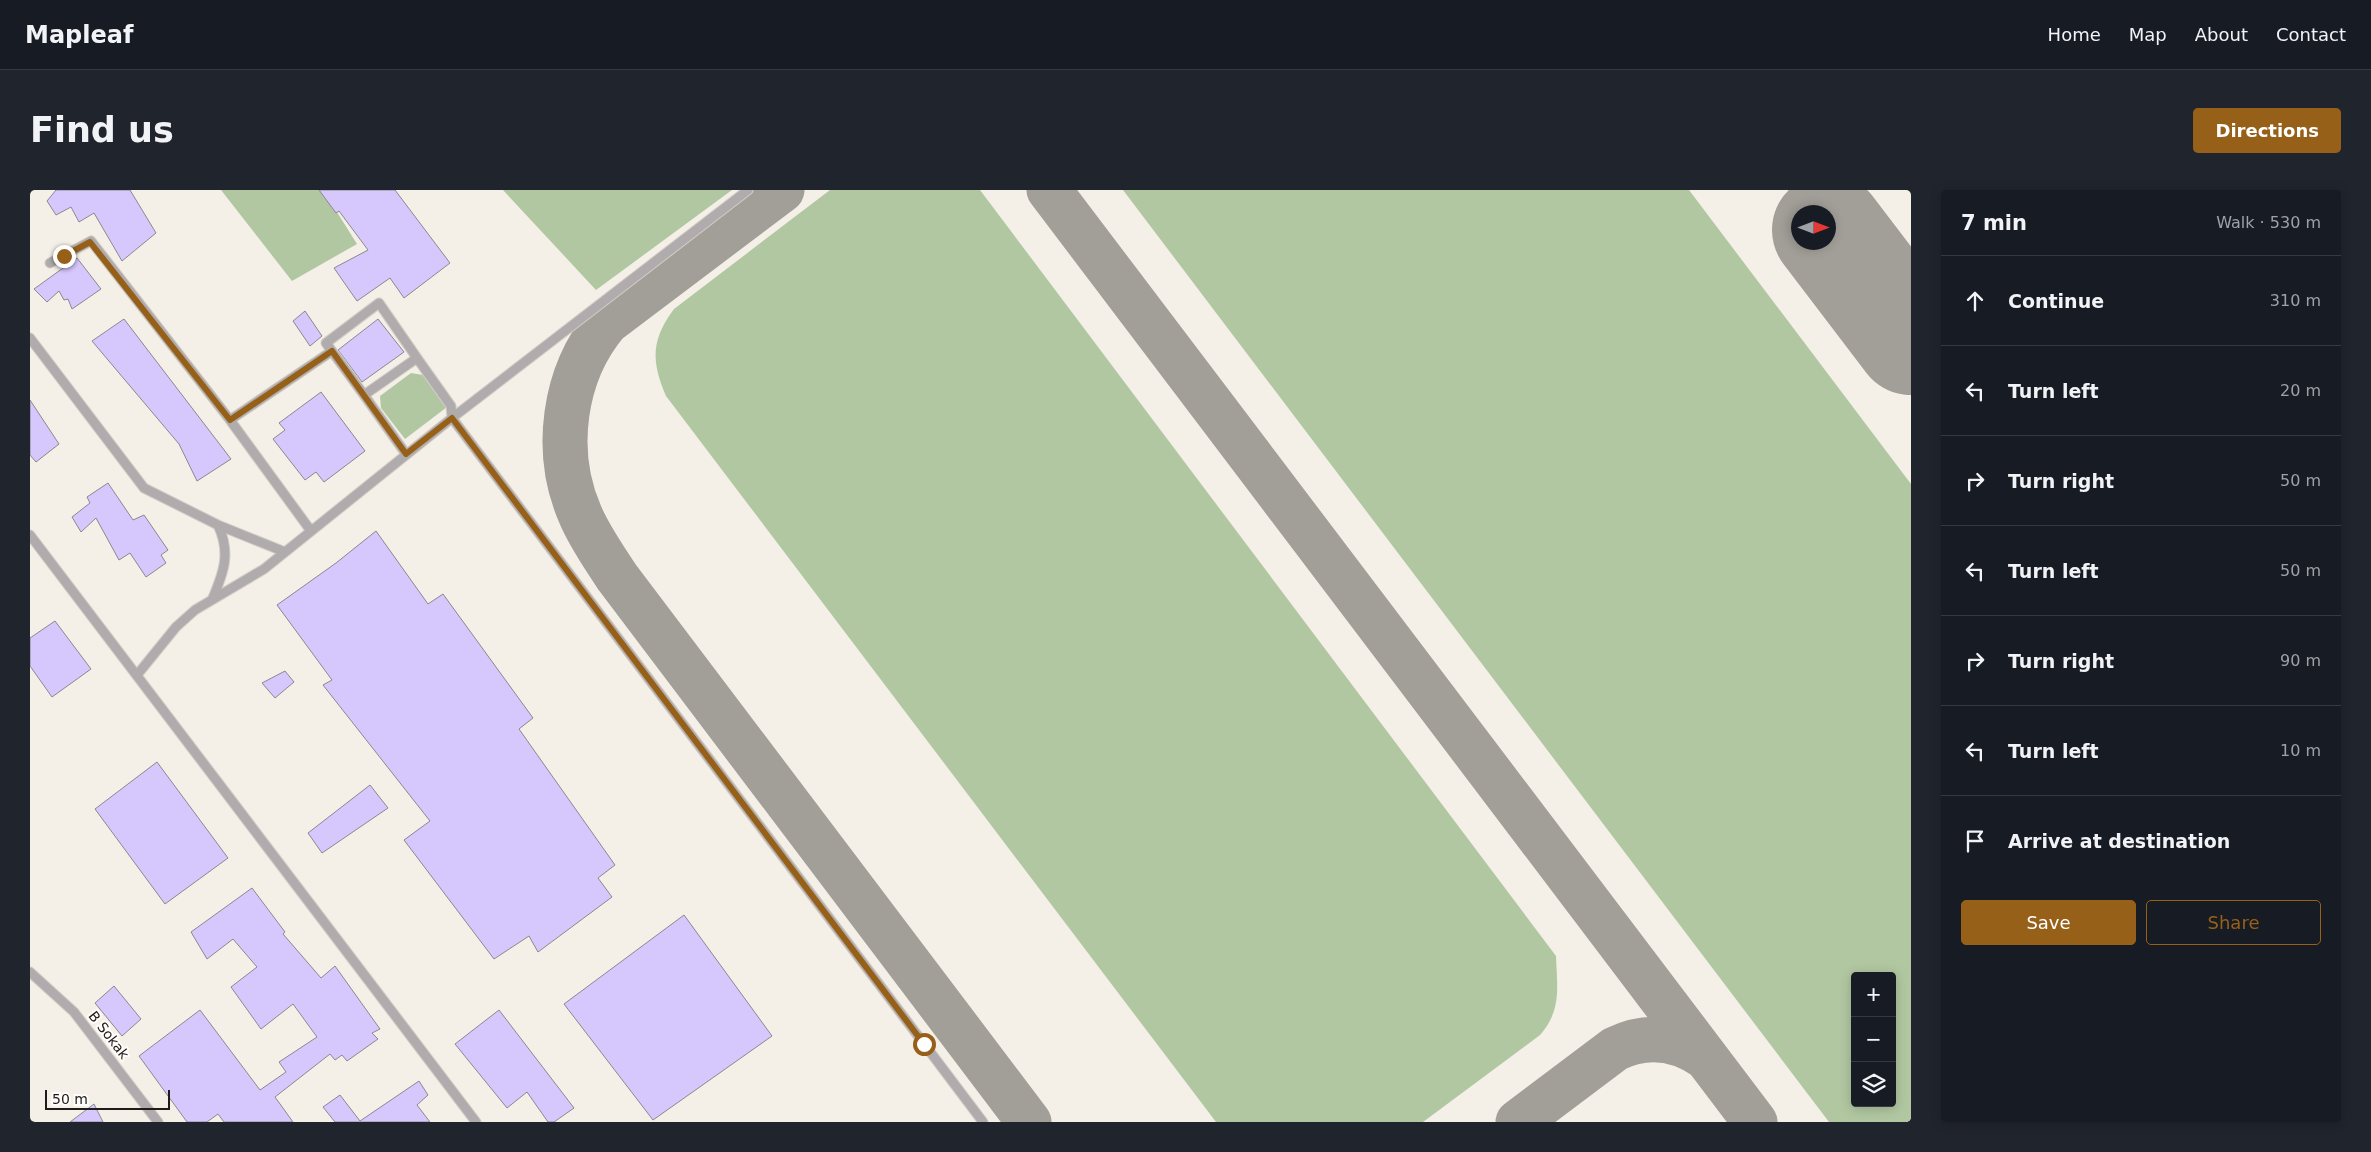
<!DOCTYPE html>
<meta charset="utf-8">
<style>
body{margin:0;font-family:"DejaVu Sans",sans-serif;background:#20242c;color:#f1f3f6}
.controls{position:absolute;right:15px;bottom:15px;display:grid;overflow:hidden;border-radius:5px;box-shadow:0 2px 12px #0003}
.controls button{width:45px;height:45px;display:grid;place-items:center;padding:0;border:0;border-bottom:1px solid #363941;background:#171b24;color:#f1f3f6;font:25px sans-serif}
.compass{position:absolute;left:1761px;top:15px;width:45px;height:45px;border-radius:50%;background:#171b24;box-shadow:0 2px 12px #0003;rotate:90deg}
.scale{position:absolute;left:15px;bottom:12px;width:125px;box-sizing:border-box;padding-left:5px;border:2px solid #1e1c19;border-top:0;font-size:14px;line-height:18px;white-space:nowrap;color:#1e1c19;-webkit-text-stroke:4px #fffcf9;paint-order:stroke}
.stop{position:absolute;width:15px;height:15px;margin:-11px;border:4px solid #976019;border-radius:50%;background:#fff}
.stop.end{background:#976019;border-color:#fff;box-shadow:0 1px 5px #0008}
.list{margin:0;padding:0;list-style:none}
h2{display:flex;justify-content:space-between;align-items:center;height:65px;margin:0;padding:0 20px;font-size:21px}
h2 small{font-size:16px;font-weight:400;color:#9ea1a6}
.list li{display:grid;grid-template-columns:32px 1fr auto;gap:15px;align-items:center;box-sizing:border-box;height:90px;padding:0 20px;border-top:1px solid #363941}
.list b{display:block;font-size:19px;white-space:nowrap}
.list em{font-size:16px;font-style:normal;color:#9ea1a6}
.actions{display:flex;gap:10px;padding:15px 20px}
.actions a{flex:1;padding:11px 0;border:1px solid #976019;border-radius:5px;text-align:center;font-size:18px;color:#976019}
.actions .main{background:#976019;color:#fff}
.icon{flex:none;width:28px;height:28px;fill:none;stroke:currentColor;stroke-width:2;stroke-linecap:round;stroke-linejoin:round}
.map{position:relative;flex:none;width:1881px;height:932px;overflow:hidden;border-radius:5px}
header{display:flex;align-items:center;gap:30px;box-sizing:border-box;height:70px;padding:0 25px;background:#171b24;border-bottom:1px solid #363941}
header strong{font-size:24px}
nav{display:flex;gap:28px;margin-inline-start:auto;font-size:18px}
.intro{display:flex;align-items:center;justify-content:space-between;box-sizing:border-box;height:120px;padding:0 30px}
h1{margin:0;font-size:35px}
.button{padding:12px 22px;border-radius:5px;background:#976019;color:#fff;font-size:18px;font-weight:700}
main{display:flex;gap:30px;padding:0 30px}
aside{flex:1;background:#171b24;border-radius:5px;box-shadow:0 2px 12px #0003}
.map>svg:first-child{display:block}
.green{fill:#b1c7a1;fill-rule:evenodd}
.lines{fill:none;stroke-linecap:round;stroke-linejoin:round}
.taxiway{stroke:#a29e98;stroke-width:45}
.runway{stroke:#a29e98;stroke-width:112}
.building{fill:#d6c8fc;stroke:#8a8890}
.lane-casing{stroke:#d2cdc6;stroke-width:11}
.lane{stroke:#b0acad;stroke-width:9}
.route{stroke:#976019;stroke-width:6}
.labels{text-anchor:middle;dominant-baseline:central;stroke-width:4;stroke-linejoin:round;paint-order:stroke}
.street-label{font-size:14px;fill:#1e1c19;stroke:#fffcf9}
</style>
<header>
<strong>Mapleaf</strong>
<nav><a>Home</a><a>Map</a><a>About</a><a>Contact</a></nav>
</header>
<div class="intro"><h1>Find us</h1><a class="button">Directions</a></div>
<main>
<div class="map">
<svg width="1881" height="932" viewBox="0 0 1881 932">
<rect width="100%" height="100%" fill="#f4efe7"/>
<path class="green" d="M191 0H293L327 54 262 91Z
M473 0H702L566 100Z
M800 0H950L1526 766C1527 797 1532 820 1510 845L1393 932H1186L636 206C621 171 621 150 644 119Z
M1093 0H1659L1881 294V932H1799ZM1825 786H1862V913H1825Z
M381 183 393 185 417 217 375 249 351 218 350 206Z"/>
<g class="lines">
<path class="taxiway" d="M752 0 577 132C533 184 523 262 550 324 559 346 574 367 587 387L999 932
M1019 0 1725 932
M1488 932 1585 859C1616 844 1646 847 1675 867"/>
<path class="runway" d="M1798 40 1881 149"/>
</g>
<path class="building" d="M26 0H100L126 43 92 71 64 23 49 32 41 17 26 25 17 11Z
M289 0H365L420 73 374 108 360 88 327 111 304 78 338 60 309 21 306 23Z
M47 68 71 99 42 119 38 109 34 110 29 101 17 112 4 99Z
M275 121 292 146 280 156 263 131Z
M94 129 201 269 167 291 149 254 62 151Z
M348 129 374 162 332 192 308 160Z
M291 202 335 261 294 292 286 282 275 290 243 249 255 240 249 233Z
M0 210 29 254 6 272 0 265Z
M78 293 103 330 114 325 138 360 131 365 136 373 116 387 100 363 89 370 66 328 51 342 42 327 60 313 57 307Z
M346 341 398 414 413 404 503 528 489 539 585 675 568 688 582 707 508 762 499 746 464 769 374 650 400 631 293 495 302 490 247 415 306 373Z
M25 431 61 479 22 507 0 476V448Z
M255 481 264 492 245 508 232 493Z
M127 572 198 668 135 714 65 619Z
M340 595 358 618 292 663 278 643Z
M222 698 255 742 253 744 291 788 305 776 350 839 342 843 348 849 317 871 312 865 305 870 300 864 245 907 263 932H194L188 924 177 932H157L109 866 170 820 230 900 256 882 249 872 287 847 263 814 231 839 201 797 227 777 203 749 177 769 161 742Z
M654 725 742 846 623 930 534 814Z
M84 796 111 829 92 846 65 813Z
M469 820 544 918 524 932H518L497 902 477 918 425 854Z
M389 891 398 905 387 915 400 932H305L293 917 310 905 330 931Z
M64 914 73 932H40Z"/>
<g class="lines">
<g class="lane-casing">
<path id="lane" d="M20 73 61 51 200 230 281 341
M0 148 114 298 188 335 255 362
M334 205 296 153 349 113 387 168
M422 228 718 0
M200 230 302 161
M376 264 334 205 387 168 421 216 422 228
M0 345 446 932
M182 410C194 382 201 363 188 335
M107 485 146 437 165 420 234 379 422 228 953 932
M0 782 44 822 128 932"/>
</g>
<use href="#lane" class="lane"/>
</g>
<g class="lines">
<path class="route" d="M34 66 60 52 200 230 302 161 376 264 422 228 894 854"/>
</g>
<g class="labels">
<g class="street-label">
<text transform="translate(79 845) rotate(52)">B Sokak</text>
</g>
</g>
</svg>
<div class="controls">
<button>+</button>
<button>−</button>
<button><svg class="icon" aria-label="layers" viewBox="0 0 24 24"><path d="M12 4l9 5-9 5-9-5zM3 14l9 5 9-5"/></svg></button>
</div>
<svg class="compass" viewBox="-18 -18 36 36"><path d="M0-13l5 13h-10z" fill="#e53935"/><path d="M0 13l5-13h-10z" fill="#9ea1a6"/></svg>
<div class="scale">50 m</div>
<div class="stop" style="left:894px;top:854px"></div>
<div class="stop end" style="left:34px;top:66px"></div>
</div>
<aside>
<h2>7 min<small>Walk · 530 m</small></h2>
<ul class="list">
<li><svg class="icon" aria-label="ahead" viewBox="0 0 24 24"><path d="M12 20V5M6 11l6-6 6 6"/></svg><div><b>Continue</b></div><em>310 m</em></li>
<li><svg class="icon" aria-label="left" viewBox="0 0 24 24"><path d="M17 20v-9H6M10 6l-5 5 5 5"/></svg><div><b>Turn left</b></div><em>20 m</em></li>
<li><svg class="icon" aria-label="right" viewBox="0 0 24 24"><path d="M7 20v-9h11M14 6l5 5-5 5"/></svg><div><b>Turn right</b></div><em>50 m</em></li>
<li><svg class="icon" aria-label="left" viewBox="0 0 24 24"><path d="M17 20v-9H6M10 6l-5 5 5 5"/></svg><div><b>Turn left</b></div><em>50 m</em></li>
<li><svg class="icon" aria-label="right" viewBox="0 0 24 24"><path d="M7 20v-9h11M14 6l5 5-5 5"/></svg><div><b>Turn right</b></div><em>90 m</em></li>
<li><svg class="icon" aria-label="left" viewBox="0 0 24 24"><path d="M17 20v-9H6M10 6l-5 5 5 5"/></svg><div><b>Turn left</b></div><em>10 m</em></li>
<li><svg class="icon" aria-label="arrive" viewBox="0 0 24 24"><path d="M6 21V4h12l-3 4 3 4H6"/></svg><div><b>Arrive at destination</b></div></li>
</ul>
<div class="actions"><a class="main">Save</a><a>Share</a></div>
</aside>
</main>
